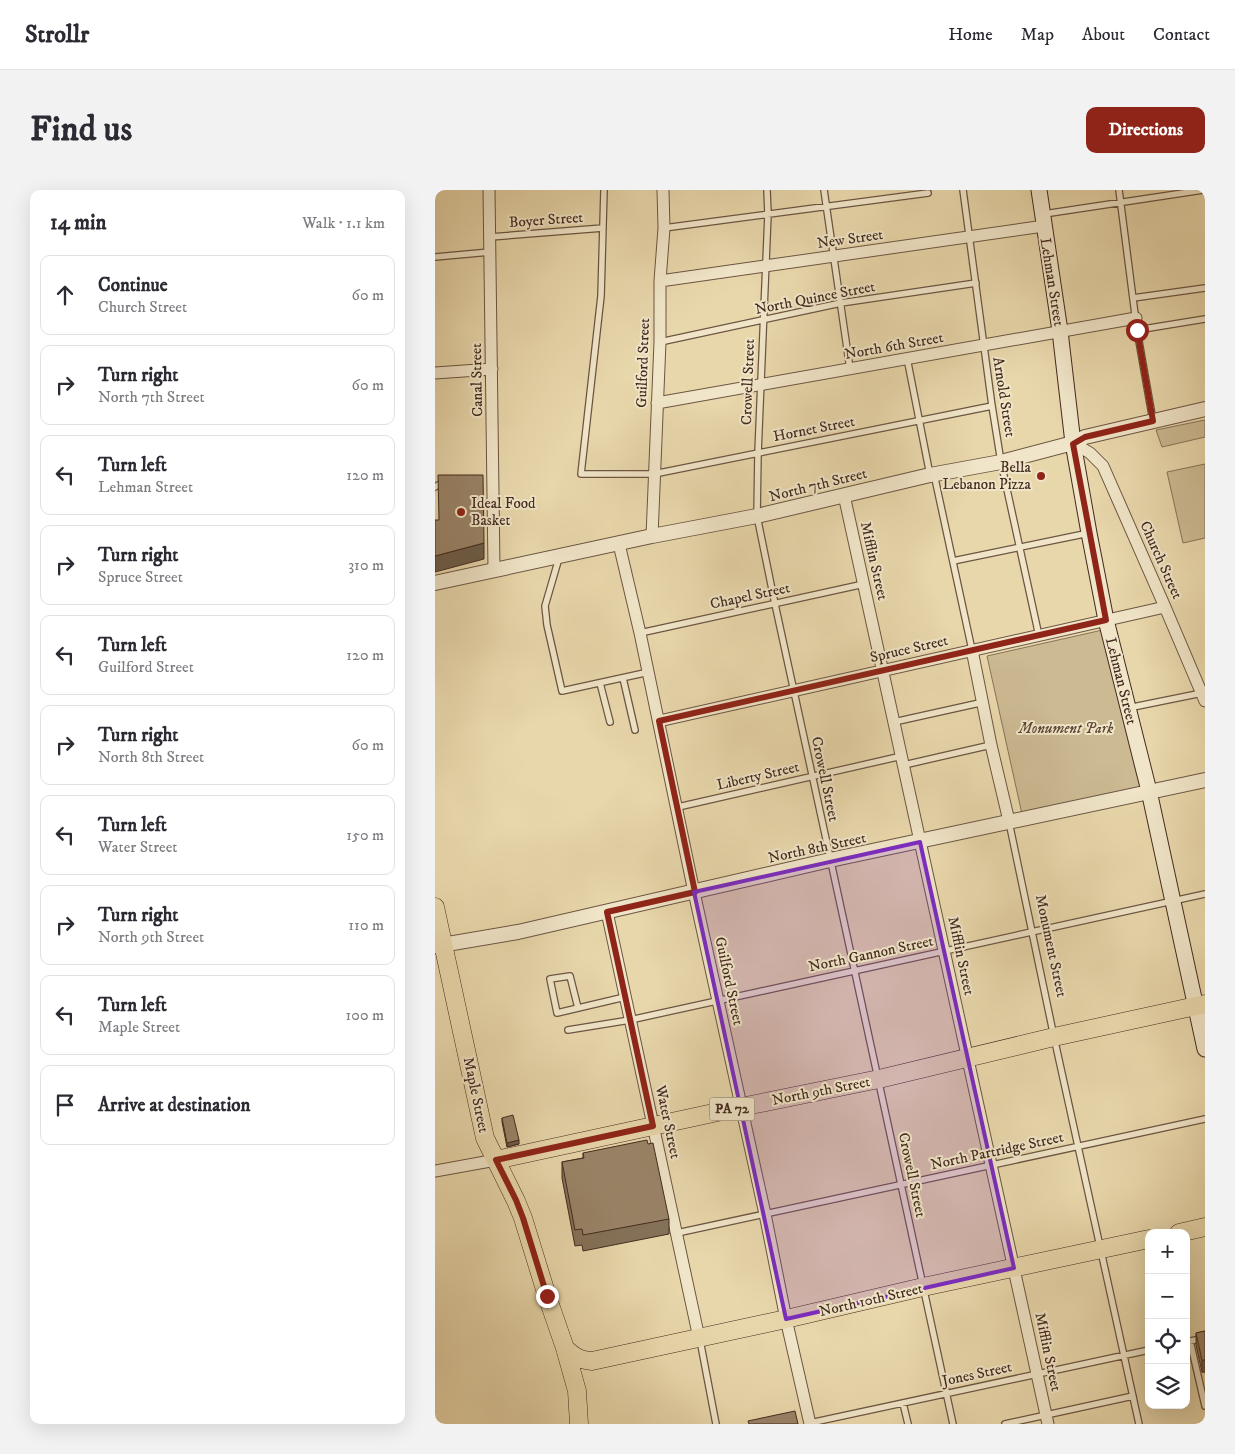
<!DOCTYPE html>
<meta charset="utf-8">
<style>
body{margin:0;font-family:"IM FELL DW Pica",serif;background:#f2f2f3;color:#2b2b33}
.controls{position:absolute;right:15px;bottom:15px;display:grid;overflow:hidden;border-radius:10px;box-shadow:0 5px 20px #0002}
.controls button{width:45px;height:45px;display:grid;place-items:center;padding:0;border:0;border-bottom:1px solid #e1e1e2;background:#fff;color:#2b2b33;font:25px sans-serif}
.stop{position:absolute;width:15px;height:15px;margin:-11px;border:4px solid #8f2418;border-radius:50%;background:#fff}
.stop.end{background:#8f2418;border-color:#fff;box-shadow:0 1px 5px #0008}
.list{margin:0;padding:0;list-style:none}
h2{display:flex;justify-content:space-between;align-items:center;height:65px;margin:0;padding:0 20px;font-size:21px}
h2 small{font-size:16px;font-weight:400;color:#7c7c81}
.list li{display:grid;grid-template-columns:32px 1fr auto;gap:15px;align-items:center;box-sizing:border-box;height:80px;margin:0 10px 10px;padding:0 10px;border:1px solid #e1e1e2;border-radius:10px}
.list b{display:block;font-size:19px;white-space:nowrap}
.list p{margin:0;font-size:16px;white-space:nowrap;color:#7c7c81}
.list em{font-size:16px;font-style:normal;color:#7c7c81}
.icon{flex:none;width:28px;height:28px;fill:none;stroke:currentColor;stroke-width:2;stroke-linecap:round;stroke-linejoin:round}
.map{position:relative;flex:none;width:770px;height:1234px;overflow:hidden;border-radius:10px}
header{display:flex;align-items:center;gap:30px;box-sizing:border-box;height:70px;padding:0 25px;background:#fff;border-bottom:1px solid #e1e1e2}
header strong{font-size:24px}
nav{display:flex;gap:28px;margin-inline-start:auto;font-size:18px}
.intro{display:flex;align-items:center;justify-content:space-between;box-sizing:border-box;height:120px;padding:0 30px}
h1{margin:0;font-size:35px}
.button{padding:12px 22px;border-radius:10px;background:#8f2418;color:#fff;font-size:18px;font-weight:700}
main{display:flex;gap:30px;padding:0 30px}
aside{flex:1;background:#fff;border-radius:10px;box-shadow:0 5px 20px #0002}
.map>svg:first-child{display:block}
.green{fill:#ccba93;stroke:#887259}
.lines{fill:none;stroke-linecap:round;stroke-linejoin:round}
.service-casing{stroke:#6c5542;stroke-width:8}
.minor-casing{stroke:#6c5542;stroke-width:13}
.tertiary-casing{stroke:#6c5542;stroke-width:16}
.secondary-casing{stroke:#432a1f;stroke-width:17}
.primary-casing{stroke:#432a1f;stroke-width:19}
.service{stroke:#f0e5c8;stroke-width:5.5}
.minor{stroke:#f0e5c8;stroke-width:11}
.tertiary{stroke:#f0e5c8;stroke-width:14}
.secondary{stroke:#f0e5c8;stroke-width:15}
.primary{stroke:#e8d7ab;stroke-width:18}
.wall{fill:#847259;stroke:#432a1f}
.shaded-wall{fill:#6b5c49;stroke:#432a1f}
.building{fill:#998468;stroke:#432a1f}
.route{stroke:#8f2418;stroke-width:6}
.marked{fill:#7b2cbf;fill-opacity:0.2;stroke:#7b2cbf;stroke-width:4;stroke-linejoin:round}
.poi-dot{fill:#8f2418;stroke:#f0e5c8;stroke-width:2}
.labels{text-anchor:middle;dominant-baseline:central;stroke-width:4;stroke-linejoin:round;paint-order:stroke}
.shield{fill:#f0e5c8;stroke:#776252;stroke-width:1}
.shield-label{font-size:14px;font-weight:bold;fill:#432a1f}
.street-label{font-size:15px;fill:#432a1f;stroke:#f0e5c8}
.poi-label{font-size:15px;fill:#432a1f;stroke:#f0e5c8;text-anchor:end}
.park-label{font-size:15px;font-style:italic;fill:#5e4736;stroke:#f0e5c8}
</style>
<header>
<strong>Strollr</strong>
<nav><a>Home</a><a>Map</a><a>About</a><a>Contact</a></nav>
</header>
<div class="intro"><h1>Find us</h1><a class="button">Directions</a></div>
<main>
<aside>
<h2>14 min<small>Walk · 1.1 km</small></h2>
<ul class="list">
<li><svg class="icon" aria-label="ahead" viewBox="0 0 24 24"><path d="M12 20V5M6 11l6-6 6 6"/></svg><div><b>Continue</b><p>Church Street</p></div><em>60 m</em></li>
<li><svg class="icon" aria-label="right" viewBox="0 0 24 24"><path d="M7 20v-9h11M14 6l5 5-5 5"/></svg><div><b>Turn right</b><p>North 7th Street</p></div><em>60 m</em></li>
<li><svg class="icon" aria-label="left" viewBox="0 0 24 24"><path d="M17 20v-9H6M10 6l-5 5 5 5"/></svg><div><b>Turn left</b><p>Lehman Street</p></div><em>120 m</em></li>
<li><svg class="icon" aria-label="right" viewBox="0 0 24 24"><path d="M7 20v-9h11M14 6l5 5-5 5"/></svg><div><b>Turn right</b><p>Spruce Street</p></div><em>310 m</em></li>
<li><svg class="icon" aria-label="left" viewBox="0 0 24 24"><path d="M17 20v-9H6M10 6l-5 5 5 5"/></svg><div><b>Turn left</b><p>Guilford Street</p></div><em>120 m</em></li>
<li><svg class="icon" aria-label="right" viewBox="0 0 24 24"><path d="M7 20v-9h11M14 6l5 5-5 5"/></svg><div><b>Turn right</b><p>North 8th Street</p></div><em>60 m</em></li>
<li><svg class="icon" aria-label="left" viewBox="0 0 24 24"><path d="M17 20v-9H6M10 6l-5 5 5 5"/></svg><div><b>Turn left</b><p>Water Street</p></div><em>150 m</em></li>
<li><svg class="icon" aria-label="right" viewBox="0 0 24 24"><path d="M7 20v-9h11M14 6l5 5-5 5"/></svg><div><b>Turn right</b><p>North 9th Street</p></div><em>110 m</em></li>
<li><svg class="icon" aria-label="left" viewBox="0 0 24 24"><path d="M17 20v-9H6M10 6l-5 5 5 5"/></svg><div><b>Turn left</b><p>Maple Street</p></div><em>100 m</em></li>
<li><svg class="icon" aria-label="arrive" viewBox="0 0 24 24"><path d="M6 21V4h12l-3 4 3 4H6"/></svg><div><b>Arrive at destination</b></div></li>
</ul>
</aside>
<div class="map">
<svg width="770" height="1234" viewBox="0 0 770 1234">
<rect width="100%" height="100%" fill="#e8d7ab"/>
<filter id="stains"><feTurbulence type="fractalNoise" baseFrequency=".004" numOctaves="4"/><feColorMatrix values="0 0 0 0 .2 0 0 0 0 .09 0 0 0 0 .02 0 0 0 .5 -.17"/></filter>
<radialGradient id="worn" r=".72"><stop offset=".6" stop-color="#630" stop-opacity="0"/><stop offset="1" stop-color="#630" stop-opacity=".3"/></radialGradient>
<path class="green" d="M770 230V247L727 257 721 240Z
M770 274V348L748 353 732 282Z
M672 439 709 598 587 624 552 466Z"/>
<g class="lines">
<g class="service-casing">
<path id="service" d="M169 0 166 106 146 284H219L557 216
M332 0 333 24 323 263 322 326 340 414 518 1234
M389 0 415 179
M528 0 557 216 566 272 604 446
M684 0 702 140 718 231
M609 24 768 0
M229 38 493 3
M55 47 168 38
M0 67 55 62
M698 108 770 98
M702 140 770 129
M225 152 406 113 541 93
M472 168 495 285
M499 284 537 460
M0 297 3 295H11
M124 368 110 416 112 435 127 501 214 482
M518 371 654 343
M205 443 429 394
M188 488 200 540
M165 493 175 532
M693 518 767 503
M459 532 549 512
M469 575 556 555
M243 617 467 566
M574 632 619 847 704 1234
M143 818 135 786 115 789 122 823 190 807
M133 840 195 830 770 704
M242 1043 770 929
M265 1150 281 1234
M755 1151 770 1216
M751 1152 770 1148
M468 1213 473 1234
M375 1233 714 1160
M570 1234 698 1206"/>
</g>
<g class="minor-casing">
<path id="minor" d="M54 0 59 380
M225 91 609 36
M0 183 57 179
M222 213 701 128
M638 253 655 263 668 276 730 417 770 511
M409 305 613 1234
M217 346 225 152V91L229 38 228 0
M184 354 205 443 259 702 330 1024 351 1129 375 1234
M537 460 556 555 574 631
M224 531 730 417
M172 722 264 1148
M0 981 61 970"/>
</g>
<g class="tertiary-casing">
<path id="tertiary" d="M0 393 217 346 322 326 495 285 566 272 638 253 650 247 770 219
M0 756 83 742 395 670 770 590"/>
</g>
<g class="secondary-casing">
<path id="secondary" d="M604 0 625 141 638 253 654 343 671 430 714 601 770 859"/>
</g>
<g class="primary-casing">
<path id="primary" d="M0 717 50 948 81 1011 88 1028 112 1106 130 1158 142 1201 144 1234
M61 970 306 917 444 889 619 847 770 814
M744 1043 770 1037
M130 1158C139 1167 145 1170 157 1171L351 1129 488 1097 714 1049"/>
</g>
<use href="#service" class="service"/>
<use href="#minor" class="minor"/>
<use href="#tertiary" class="tertiary"/>
<use href="#secondary" class="secondary"/>
<use href="#primary" class="primary"/>
</g>
<path class="wall" d="M67 928 84 954 72 957 67 932Z
M148 963 234 1029V1044L148 1061 147 1055 140 1056 127 988V972L148 968Z
M770 1141V1182H767L761 1155V1143Z"/>
<path class="shaded-wall" d="M49 353V369L0 382V366Z
M84 950V954L72 957V953Z
M767 1170H770V1182H767Z"/>
<path class="building" d="M3 285H48L49 353 0 366V330H4Z
M78 925 84 950 72 953 67 928Z
M212 950 213 954 218 953 234 1029 148 1045 147 1039 140 1040 127 972 149 968 148 963Z
M770 1141V1170H767L761 1143Z
M360 1221 363 1234H314L313 1231Z"/>
<g class="lines">
<path class="route" d="M112 1106 88 1028 81 1010 61 970 218 936 172 722 260 702 224 531 671 430 638 254 650 247 718 231 702 140"/>
</g>
<path class="marked" d="M485 652 579 1078 351 1129 259 702Z"/>
<g class="poi-dot">
<circle cx="606" cy="286" r="5"/>
<circle cx="26" cy="322" r="5"/>
</g>
<g class="labels">
<rect class="shield" x="274.5" y="907.5" width="45" height="23" rx="4"/>
<g class="shield-label">
<text x="297" y="919">PA 72</text>
</g>
<g class="street-label">
<text transform="translate(111 30) rotate(-4)">Boyer Street</text>
<text transform="translate(415 49) rotate(-8)">New Street</text>
<text transform="translate(617 92) rotate(81)">Lehman Street</text>
<text transform="translate(380 108) rotate(-11)">North Quince Street</text>
<text transform="translate(459 156) rotate(-10)">North 6th Street</text>
<text transform="translate(208 173) rotate(-88)">Guilford Street</text>
<text transform="translate(42 190) rotate(-91)">Canal Street</text>
<text transform="translate(313 192) rotate(-88)">Crowell Street</text>
<text transform="translate(569 207) rotate(81)">Arnold Street</text>
<text transform="translate(379 239) rotate(-11)">Hornet Street</text>
<text transform="translate(383 295) rotate(-14)">North 7th Street</text>
<text transform="translate(726 370) rotate(66)">Church Street</text>
<text transform="translate(439 371) rotate(77)">Mifflin Street</text>
<text transform="translate(315 406) rotate(-12)">Chapel Street</text>
<text transform="translate(474 459) rotate(-13)">Spruce Street</text>
<text transform="translate(686 491) rotate(76)">Lehman Street</text>
<text transform="translate(323 586) rotate(-13)">Liberty Street</text>
<text transform="translate(390 589) rotate(78)">Crowell Street</text>
<text transform="translate(382 658) rotate(-12)">North 8th Street</text>
<text transform="translate(616 756) rotate(78)">Monument Street</text>
<text transform="translate(436 764) rotate(-12)">North Gannon Street</text>
<text transform="translate(526 766) rotate(78)">Mifflin Street</text>
<text transform="translate(294 791) rotate(78)">Guilford Street</text>
<text transform="translate(386 901) rotate(-11)">North 9th Street</text>
<text transform="translate(41 905) rotate(78)">Maple Street</text>
<text transform="translate(233 932) rotate(78)">Water Street</text>
<text transform="translate(562 961) rotate(-12)">North Partridge Street</text>
<text transform="translate(477 985) rotate(78)">Crowell Street</text>
<text transform="translate(436 1110) rotate(-13)">North 10th Street</text>
<text transform="translate(613 1162) rotate(78)">Mifflin Street</text>
<text transform="translate(542 1184) rotate(-12)">Jones Street</text>
</g>
<g class="poi-label">
<text x="596" y="277">Bella<tspan x="596" dy="17">Lebanon Pizza</tspan></text>
<text x="36" y="313" text-anchor="start">Ideal Food<tspan x="36" dy="17">Basket</tspan></text>
</g>
<g class="park-label">
<text x="631" y="538">Monument Park</text>
</g>
</g>
<rect width="100%" height="100%" filter="url(#stains)"/>
<rect width="100%" height="100%" fill="url(#worn)"/>
</svg>
<div class="controls">
<button>+</button>
<button>−</button>
<button><svg class="icon" aria-label="locate" viewBox="0 0 24 24"><circle cx="12" cy="12" r="6"/><path d="M12 2v4M12 18v4M2 12h4M18 12h4"/></svg></button>
<button><svg class="icon" aria-label="layers" viewBox="0 0 24 24"><path d="M12 4l9 5-9 5-9-5zM3 14l9 5 9-5"/></svg></button>
</div>
<div class="stop" style="left:702px;top:140px"></div>
<div class="stop end" style="left:112px;top:1106px"></div>
</div>
</main>
